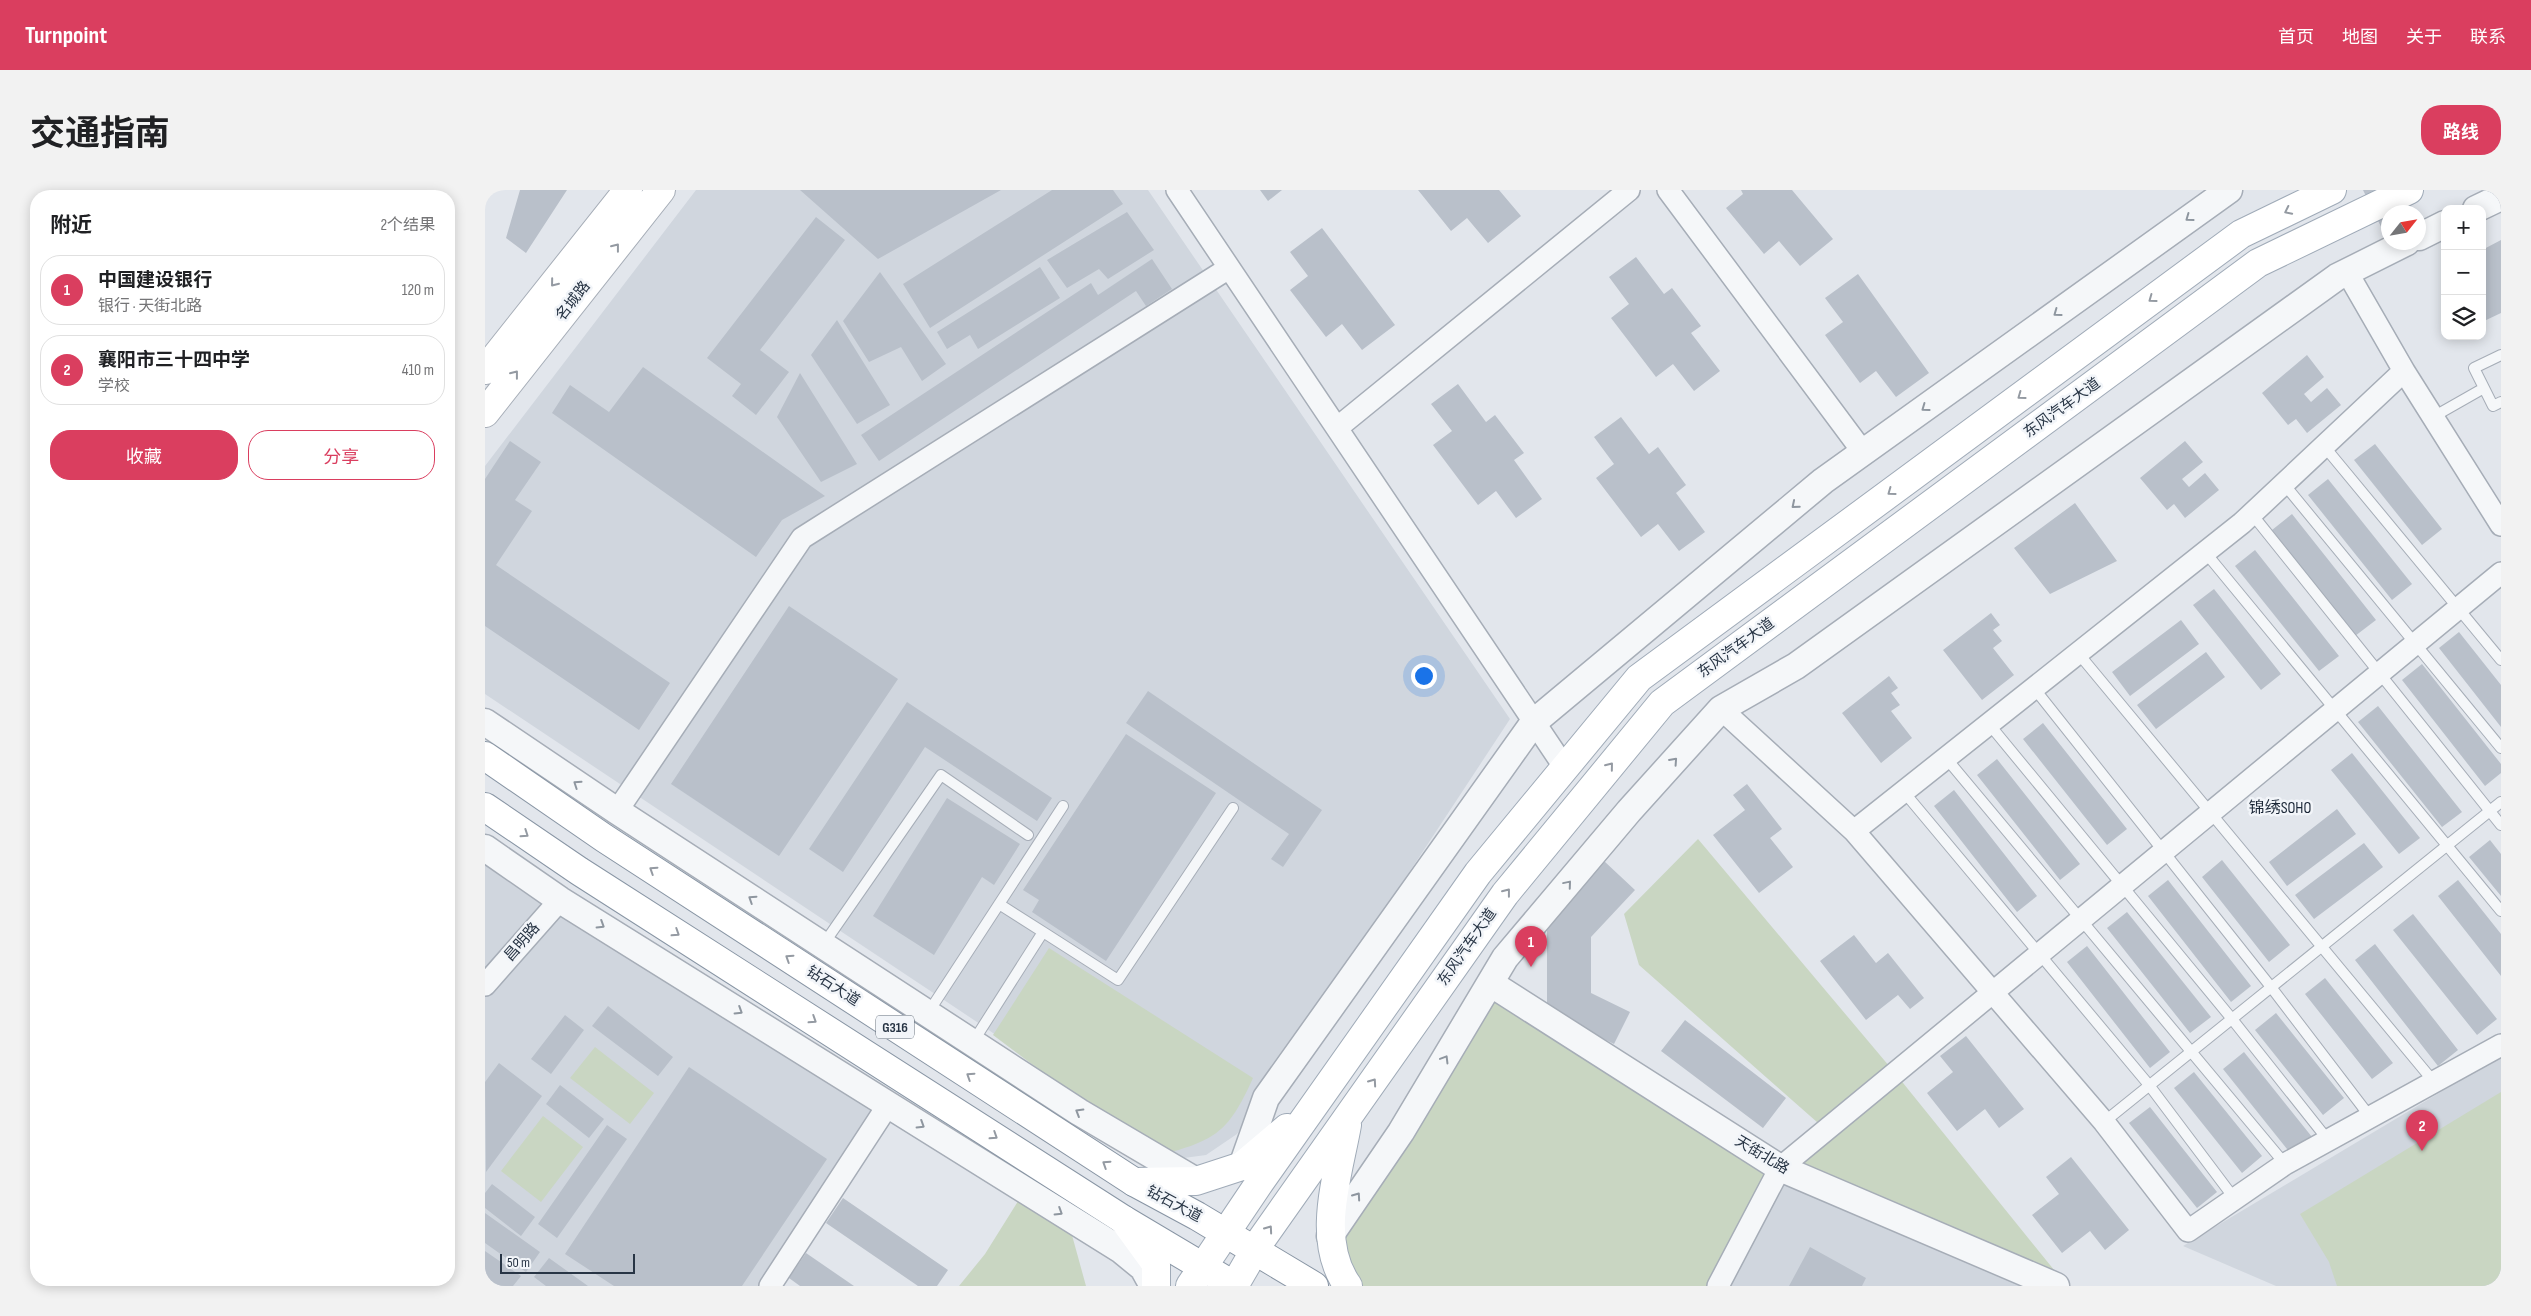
<!DOCTYPE html>
<html lang="zh">
<meta charset="utf-8">
<style>
body{margin:0;font-family:"Sofia Sans Condensed","Noto Sans SC",sans-serif;background:#f2f2f2;color:#202124}
.controls{position:absolute;right:15px;top:15px;display:grid;overflow:hidden;border-radius:10px;box-shadow:0 2px 12px #0003}
.controls button{width:45px;height:45px;display:grid;place-items:center;padding:0;border:0;border-bottom:1px solid #e0e0e0;background:#fff;color:#202124;font:25px sans-serif}
.compass{position:absolute;left:1896px;top:15px;width:45px;height:45px;border-radius:50%;background:#fff;box-shadow:0 2px 12px #0003;rotate:59deg}
.scale{position:absolute;left:15px;bottom:12px;width:135px;box-sizing:border-box;padding-left:5px;border:2px solid #283545;border-top:0;font-size:14px;line-height:18px;white-space:nowrap;color:#283545;-webkit-text-stroke:4px #f2f5f9;paint-order:stroke}
.you{position:absolute;left:938px;top:485px;width:18px;height:18px;margin:-12px;border:4px solid #fff;border-radius:50%;background:#1a73e8;box-shadow:0 0 0 8px #1a73e833}
.badge{display:grid;place-items:center;width:32px;height:32px;border-radius:50%;background:#da3e5f;color:#fff;font-size:16px;font-weight:700}
.pin{position:absolute;translate:-50% -41px;filter:drop-shadow(0 1px 2px #0008)}
.pin::after{content:'';position:absolute;top:26px;width:18px;height:15px;background:inherit;clip-path:polygon(0 0,100% 0,50% 100%)}
.list{margin:0;padding:0;list-style:none}
h2{display:flex;justify-content:space-between;align-items:center;height:65px;margin:0;padding:0 20px;font-size:21px}
h2 small{font-size:16px;font-weight:400;color:#757577}
.list li{display:grid;grid-template-columns:32px 1fr auto;gap:15px;align-items:center;box-sizing:border-box;height:70px;margin:0 10px 10px;padding:0 10px;border:1px solid #e0e0e0;border-radius:20px}
.list b{display:block;font-size:19px;white-space:nowrap}
.list p{margin:0;font-size:16px;white-space:nowrap;color:#757577}
.list em{font-size:16px;font-style:normal;color:#757577}
.actions{display:flex;gap:10px;padding:15px 20px}
.actions a{flex:1;padding:11px 0;border:1px solid #da3e5f;border-radius:20px;text-align:center;font-size:18px;color:#da3e5f}
.actions .main{background:#da3e5f;color:#fff}
.icon{flex:none;width:28px;height:28px;fill:none;stroke:currentColor;stroke-width:2;stroke-linecap:round;stroke-linejoin:round}
.map{position:relative;flex:none;width:2016px;height:1096px;overflow:hidden;border-radius:20px}
header{display:flex;align-items:center;gap:30px;box-sizing:border-box;height:70px;padding:0 25px;background:#da3e5f;color:#fff}
header strong{font-size:24px}
nav{display:flex;gap:28px;margin-inline-start:auto;font-size:18px}
.intro{display:flex;align-items:center;justify-content:space-between;box-sizing:border-box;height:120px;padding:0 30px}
h1{margin:0;font-size:35px}
.button{padding:12px 22px;border-radius:20px;background:#da3e5f;color:#fff;font-size:18px;font-weight:700}
main{display:flex;gap:30px;padding:0 30px}
aside{flex:1;background:#fff;border-radius:20px;box-shadow:0 2px 12px #0003}
.map>svg:first-child{display:block}
.built{fill:#d0d6de}
.green{fill:#c9d6c2}
.building{fill:#b9c0ca}
.lines{fill:none;stroke-linecap:round;stroke-linejoin:round}
.service-casing{stroke:#a6adb7;stroke-width:12}
.minor-casing{stroke:#a6adb7;stroke-width:24}
.tertiary-casing{stroke:#a6adb7;stroke-width:29}
.secondary-casing{stroke:#a6adb7;stroke-width:30}
.primary-casing{stroke:#a0abb8;stroke-width:30}
.trunk-casing{stroke:#8895a4;stroke-width:30}
.service{stroke:#f5f7f9;stroke-width:10}
.minor{stroke:#f5f7f9;stroke-width:21}
.tertiary{stroke:#f5f7f9;stroke-width:26}
.secondary{stroke:#fff;stroke-width:28}
.primary{stroke:#fff;stroke-width:28}
.trunk{stroke:#fff;stroke-width:28}
.oneway{stroke:#949aa2}
.oneway2{stroke:#8e969f}
.labels{text-anchor:middle;dominant-baseline:central;stroke-width:5;stroke-linejoin:round;paint-order:stroke}
.shield{fill:#f2f5f9;stroke:#656f7b;stroke-width:1}
.shield-label{font-size:14px;font-weight:bold;fill:#283545}
.street-label{font-size:15px;fill:#283545;stroke:#f2f5f9}
.neighbourhood-label{font-size:16px;fill:#1a2636;stroke:#f2f5f9}
</style>
<header>
<strong>Turnpoint</strong>
<nav><a>首页</a><a>地图</a><a>关于</a><a>联系</a></nav>
</header>
<div class="intro"><h1>交通指南</h1><a class="button">路线</a></div>
<main>
<aside>
<h2>附近<small>2个结果</small></h2>
<ul class="list">
<li><span class="badge">1</span><div><b>中国建设银行</b><p>银行 · 天街北路</p></div><em>120 m</em></li>
<li><span class="badge">2</span><div><b>襄阳市三十四中学</b><p>学校</p></div><em>410 m</em></li>
</ul>
<div class="actions"><a class="main">收藏</a><a>分享</a></div>
</aside>
<div class="map">
<svg width="2016" height="1096" viewBox="0 0 2016 1096">
<rect width="100%" height="100%" fill="#e2e6ec"/>
<path class="built" d="M211 0H663L1025 529 752 944 721 965 691 969 492 832 0 504V276Z
M0 665 392 922 276 1096H0Z
M2016 866V1096H1791L1698 1056Z
M1295 978 1571 1096H1233Z"/>
<path class="green" d="M1213 649 1410 883 1582 1096 1296 978 1233 1096H878L855 1085 845 1046 1005 793 1295 977 1341 940 1154 775 1139 724Z
M564 758 768 888C742 946 729 950 670 967L508 845Z
M110 857 169 903 145 934 85 888Z
M2016 902V1096H1852L1844 1072 1815 1024Z
M58 926 98 957 56 1012 16 981Z
M540 1000 582 1027 601 1096H474L500 1064Z"/>
<path class="building" d="M35 0H82L41 63 21 48Z
M315 0H516L393 69Z
M567 0H628L638 14 445 138 418 94Z
M775 0H797L783 11Z
M933 0H1014L1036 26 1003 53 982 28 966 41Z
M1256 0H1307L1348 49 1315 76 1294 51 1279 64 1241 18 1258 4Z
M1878 0H1890L1904 28V53Z
M642 22 669 60 623 89 614 79 582 98 562 70Z
M331 27 360 50 275 160 304 182 271 225 247 206 256 194 222 168Z
M837 38 910 135 877 160 857 134 841 147 805 100 823 86 805 62Z
M2016 50V123L1997 132V60Z
M1151 67 1179 104 1187 98 1216 136 1206 143 1235 181 1209 201 1188 174 1171 187 1126 128 1144 114 1124 87Z
M667 69 687 99 661 116 651 101 394 271 376 245 606 93 613 105Z
M555 77 575 108 493 159 485 145 462 159 452 142Z
M395 82 461 174 437 191 416 157 384 172 358 131Z
M1373 84 1444 183 1411 207 1391 181 1375 193 1340 145 1358 132 1340 108Z
M352 130 405 215 372 234 326 165Z
M1822 165 1839 187 1819 204 1826 212 1842 198 1856 215 1822 243 1811 229 1803 235 1777 203Z
M158 177 340 306 297 330 271 367 67 223 85 195 124 222Z
M315 183 372 274 336 292 292 227Z
M973 194 1001 232 1010 225 1039 263 1029 270 1057 309 1031 328 1011 301 993 315 948 255 967 241 946 214Z
M1136 227 1164 264 1173 257 1201 295 1191 303 1220 342 1194 361 1173 334 1156 347 1111 288 1129 274 1109 247Z
M25 251 56 272 30 310 47 321 11 375 185 493 154 540 0 436V289Z
M1700 251 1718 272 1697 289 1704 297 1720 283 1734 300 1700 328 1689 314 1682 320 1655 288Z
M1890 254 1957 339 1937 355 1869 270Z
M1843 289 1927 394 1907 410 1823 305Z
M1590 313 1632 371 1565 404 1529 358Z
M1807 324 1891 430 1870 446 1787 340Z
M1770 360 1854 466 1834 481 1750 376Z
M1729 399 1796 484 1776 500 1708 415Z
M304 416 413 489 294 666 186 594Z
M1506 423 1515 435 1508 440 1517 451 1508 458 1529 485 1497 510 1458 460Z
M1696 430 1714 454 1645 506 1627 482Z
M1974 442 2016 495V537L1954 458Z
M1721 462 1740 487 1671 539 1652 515Z
M1937 474 2016 574V583L2000 596 1917 490Z
M1404 486 1413 498 1406 503 1415 515 1406 521 1427 548 1396 573 1357 523Z
M663 501 837 620 798 677 786 669 804 644 641 533Z
M422 512 567 608 552 631 440 557 358 682 324 659Z
M1893 516 1977 622 1957 637 1873 532Z
M1558 533 1642 639 1622 655 1538 549Z
M641 544 731 603 621 771 547 722 554 710 538 700Z
M1867 563 1935 648 1914 664 1846 580Z
M1512 569 1595 674 1575 690 1492 585Z
M1262 594 1297 639 1285 648 1308 677 1274 703 1228 645 1260 620 1248 605Z
M1469 600 1552 706 1532 722 1449 616Z
M462 608 535 654 509 695 497 687 449 765 388 726Z
M1852 619 1871 644 1802 696 1784 672Z
M2005 650 2016 664V706L1984 667Z
M1879 653 1898 677 1829 729 1810 705Z
M1737 670 1805 755 1784 772 1717 687Z
M1119 671 1150 700 1106 747V803L1145 822 1129 854 1062 821V732Z
M1683 690 1766 796 1746 812 1663 706Z
M1973 690 2016 744V786L1953 706Z
M1642 722 1726 827 1705 843 1622 738Z
M1928 724 2012 829 1992 845 1908 740Z
M1369 745 1391 773 1403 763 1439 808 1425 819 1413 805 1381 830 1335 771Z
M1890 754 1973 860 1953 876 1870 770Z
M1602 756 1685 862 1665 878 1582 772Z
M1840 788 1908 873 1887 889 1820 804Z
M123 816 188 867 173 886 107 836Z
M1791 823 1859 908 1838 925 1770 840Z
M80 825 99 840 66 884 46 869Z
M1200 830 1301 908 1278 938 1176 861Z
M1481 846 1539 919 1514 938 1500 919 1472 941 1442 903 1468 882 1455 866Z
M1759 862 1827 947 1806 964 1738 879Z
M14 873 57 906 1 982 0 892Z
M204 877 342 969 257 1096H129L80 1064Z
M1709 882 1777 966 1757 983 1689 898Z
M75 895 119 929 104 948 61 914Z
M1665 917 1732 1002 1712 1018 1644 933Z
M122 935 142 949 72 1048 53 1034Z
M1586 967 1644 1040 1620 1060 1605 1041 1577 1063 1547 1025 1574 1004 1561 987Z
M7 994 50 1027 36 1046 0 1018V1003Z
M358 1008 463 1080 452 1096H433L341 1033Z
M0 1023 55 1062 41 1082 0 1053Z
M1325 1057 1381 1088 1377 1096H1304Z
M0 1061 36 1086 28 1096H10L0 1089Z
M321 1063 369 1096H315L304 1088Z
M64 1068 103 1096H61L49 1087Z"/>
<g class="lines">
<g class="service-casing">
<path id="service" d="M2016 165 1989 178 2008 216 2016 212
M1948 227 1999 198
M1839 256 2016 470
M1799 294 2016 558
M1767 324 2016 635
M1720 362 2016 721
M1593 463 1949 892
M1549 498 1786 797 1886 928
M1504 534 1747 829 1843 950
M1461 568 1800 974
M1419 602 1664 895 1749 1008
M514 714 558 742
M338 755 456 585 543 645
M443 823 578 616
M488 852 558 742 633 790 748 618
M1619 932 2016 612"/>
</g>
<g class="minor-casing">
<path id="minor" d="M692 0 1080 578
M1183 0 1378 262
M1862 82 1919 181
M852 238 1144 0
M1236 519 1369 641 1619 932 1703 1041 1800 974 2016 855
M132 621 317 348 744 78
M1369 641 1757 333 1919 181 2016 335
M0 795 75 710
M285 1096 403 915
M1233 1096 1295 978 2016 383"/>
</g>
<g class="tertiary-casing">
<path id="tertiary" d="M1991 19 2016 7
M1934 47 1960 34
M0 532 132 621 594 922 711 991
M0 658 75 710 636 1060 658 1078 668 1096
M1005 793 1295 978 1571 1096
M757 976 781 908 1049 532 1338 291 1744 0
M845 1046 916 942 1020 768 1144 621 1236 519 1311 476 1852 87 1922 52"/>
</g>
<g class="secondary-casing">
<path id="secondary" d="M0 180 143 0
M0 223 176 0"/>
</g>
<g class="primary-casing">
<path id="primary" d="M862 935C853 986 830 1050 863 1096
M649 992 711 991 757 976 802 938
M639 1030 671 1074V1096
M705 1096 775 992 993 683 1154 488 1756 44 1847 0
M749 1096 774 1053 1020 704 1177 513 1773 73 1924 0"/>
</g>
<g class="trunk-casing">
<path id="trunk" d="M0 566 119 648 649 992 712 1026 829 1096
M0 617 94 681 639 1030 750 1096"/>
</g>
<use href="#service" class="service"/>
<use href="#minor" class="minor"/>
<use href="#tertiary" class="tertiary"/>
<use href="#secondary" class="secondary"/>
<use href="#primary" class="primary"/>
<use href="#trunk" class="trunk"/>
</g>
<defs><path id="oneway-chevron" d="M-2-3.5L2.5 0L-2 3.5" fill="none" stroke-width="1.6" stroke-linecap="round" stroke-linejoin="round" transform="scale(1.25)"/></defs>
<g class="oneway">
<use href="#oneway-chevron" transform="translate(1803 21) rotate(154)"/>
<use href="#oneway-chevron" transform="translate(131 57) rotate(-52)"/>
<use href="#oneway-chevron" transform="translate(69 93) rotate(129)"/>
<use href="#oneway-chevron" transform="translate(1667 109) rotate(144)"/>
<use href="#oneway-chevron" transform="translate(30 184) rotate(-52)"/>
<use href="#oneway-chevron" transform="translate(1536 206) rotate(144)"/>
<use href="#oneway-chevron" transform="translate(1406 302) rotate(144)"/>
<use href="#oneway-chevron" transform="translate(1125 576) rotate(-51)"/>
<use href="#oneway-chevron" transform="translate(40 644) rotate(34)"/>
<use href="#oneway-chevron" transform="translate(168 680) rotate(-147)"/>
<use href="#oneway-chevron" transform="translate(1022 702) rotate(-52)"/>
<use href="#oneway-chevron" transform="translate(191 743) rotate(33)"/>
<use href="#oneway-chevron" transform="translate(304 768) rotate(-147)"/>
<use href="#oneway-chevron" transform="translate(328 830) rotate(33)"/>
<use href="#oneway-chevron" transform="translate(485 886) rotate(-147)"/>
<use href="#oneway-chevron" transform="translate(888 892) rotate(-55)"/>
<use href="#oneway-chevron" transform="translate(509 946) rotate(33)"/>
<use href="#oneway-chevron" transform="translate(621 974) rotate(-147)"/>
<use href="#oneway-chevron" transform="translate(784 1039) rotate(-55)"/>
</g>
<g class="oneway2">
<use href="#oneway-chevron" transform="translate(1704 28) rotate(144)"/>
<use href="#oneway-chevron" transform="translate(1572 123) rotate(144)"/>
<use href="#oneway-chevron" transform="translate(1440 218) rotate(144)"/>
<use href="#oneway-chevron" transform="translate(1310 315) rotate(140)"/>
<use href="#oneway-chevron" transform="translate(1189 571) rotate(-48)"/>
<use href="#oneway-chevron" transform="translate(92 594) rotate(-146)"/>
<use href="#oneway-chevron" transform="translate(1083 694) rotate(-50)"/>
<use href="#oneway-chevron" transform="translate(267 709) rotate(-147)"/>
<use href="#oneway-chevron" transform="translate(116 735) rotate(32)"/>
<use href="#oneway-chevron" transform="translate(254 821) rotate(32)"/>
<use href="#oneway-chevron" transform="translate(960 869) rotate(-59)"/>
<use href="#oneway-chevron" transform="translate(594 922) rotate(-149)"/>
<use href="#oneway-chevron" transform="translate(436 935) rotate(32)"/>
<use href="#oneway-chevron" transform="translate(872 1006) rotate(-55)"/>
<use href="#oneway-chevron" transform="translate(574 1022) rotate(32)"/>
</g>
<g class="labels">
<rect class="shield" x="391" y="825.5" width="38" height="23" rx="4"/>
<g class="shield-label">
<text x="410" y="837">G316</text>
</g>
<g class="street-label">
<text transform="translate(88 111) rotate(-52)">名城路</text>
<text transform="translate(1577 218) rotate(-36)">东风汽车大道</text>
<text transform="translate(1251 458) rotate(-36)">东风汽车大道</text>
<text transform="translate(37 752) rotate(-49)">昌明路</text>
<text transform="translate(982 757) rotate(-55)">东风汽车大道</text>
<text transform="translate(348 796) rotate(33)">钻石大道</text>
<text transform="translate(1277 965) rotate(31)">天街北路</text>
<text transform="translate(689 1014) rotate(28)">钻石大道</text>
</g>
<g class="neighbourhood-label">
<text x="1795" y="618">锦绣SOHO</text>
</g>
</g>
</svg>
<div class="controls">
<button>+</button>
<button>−</button>
<button><svg class="icon" aria-label="layers" viewBox="0 0 24 24"><path d="M12 4l9 5-9 5-9-5zM3 14l9 5 9-5"/></svg></button>
</div>
<svg class="compass" viewBox="-18 -18 36 36"><path d="M0-13l5 13h-10z" fill="#e53935"/><path d="M0 13l5-13h-10z" fill="#757577"/></svg>
<div class="scale">50 m</div>
<div class="you"></div>
<div class="pin badge" style="left:1046px;top:777px">1</div>
<div class="pin badge" style="left:1937px;top:961px">2</div>
</div>
</main>
